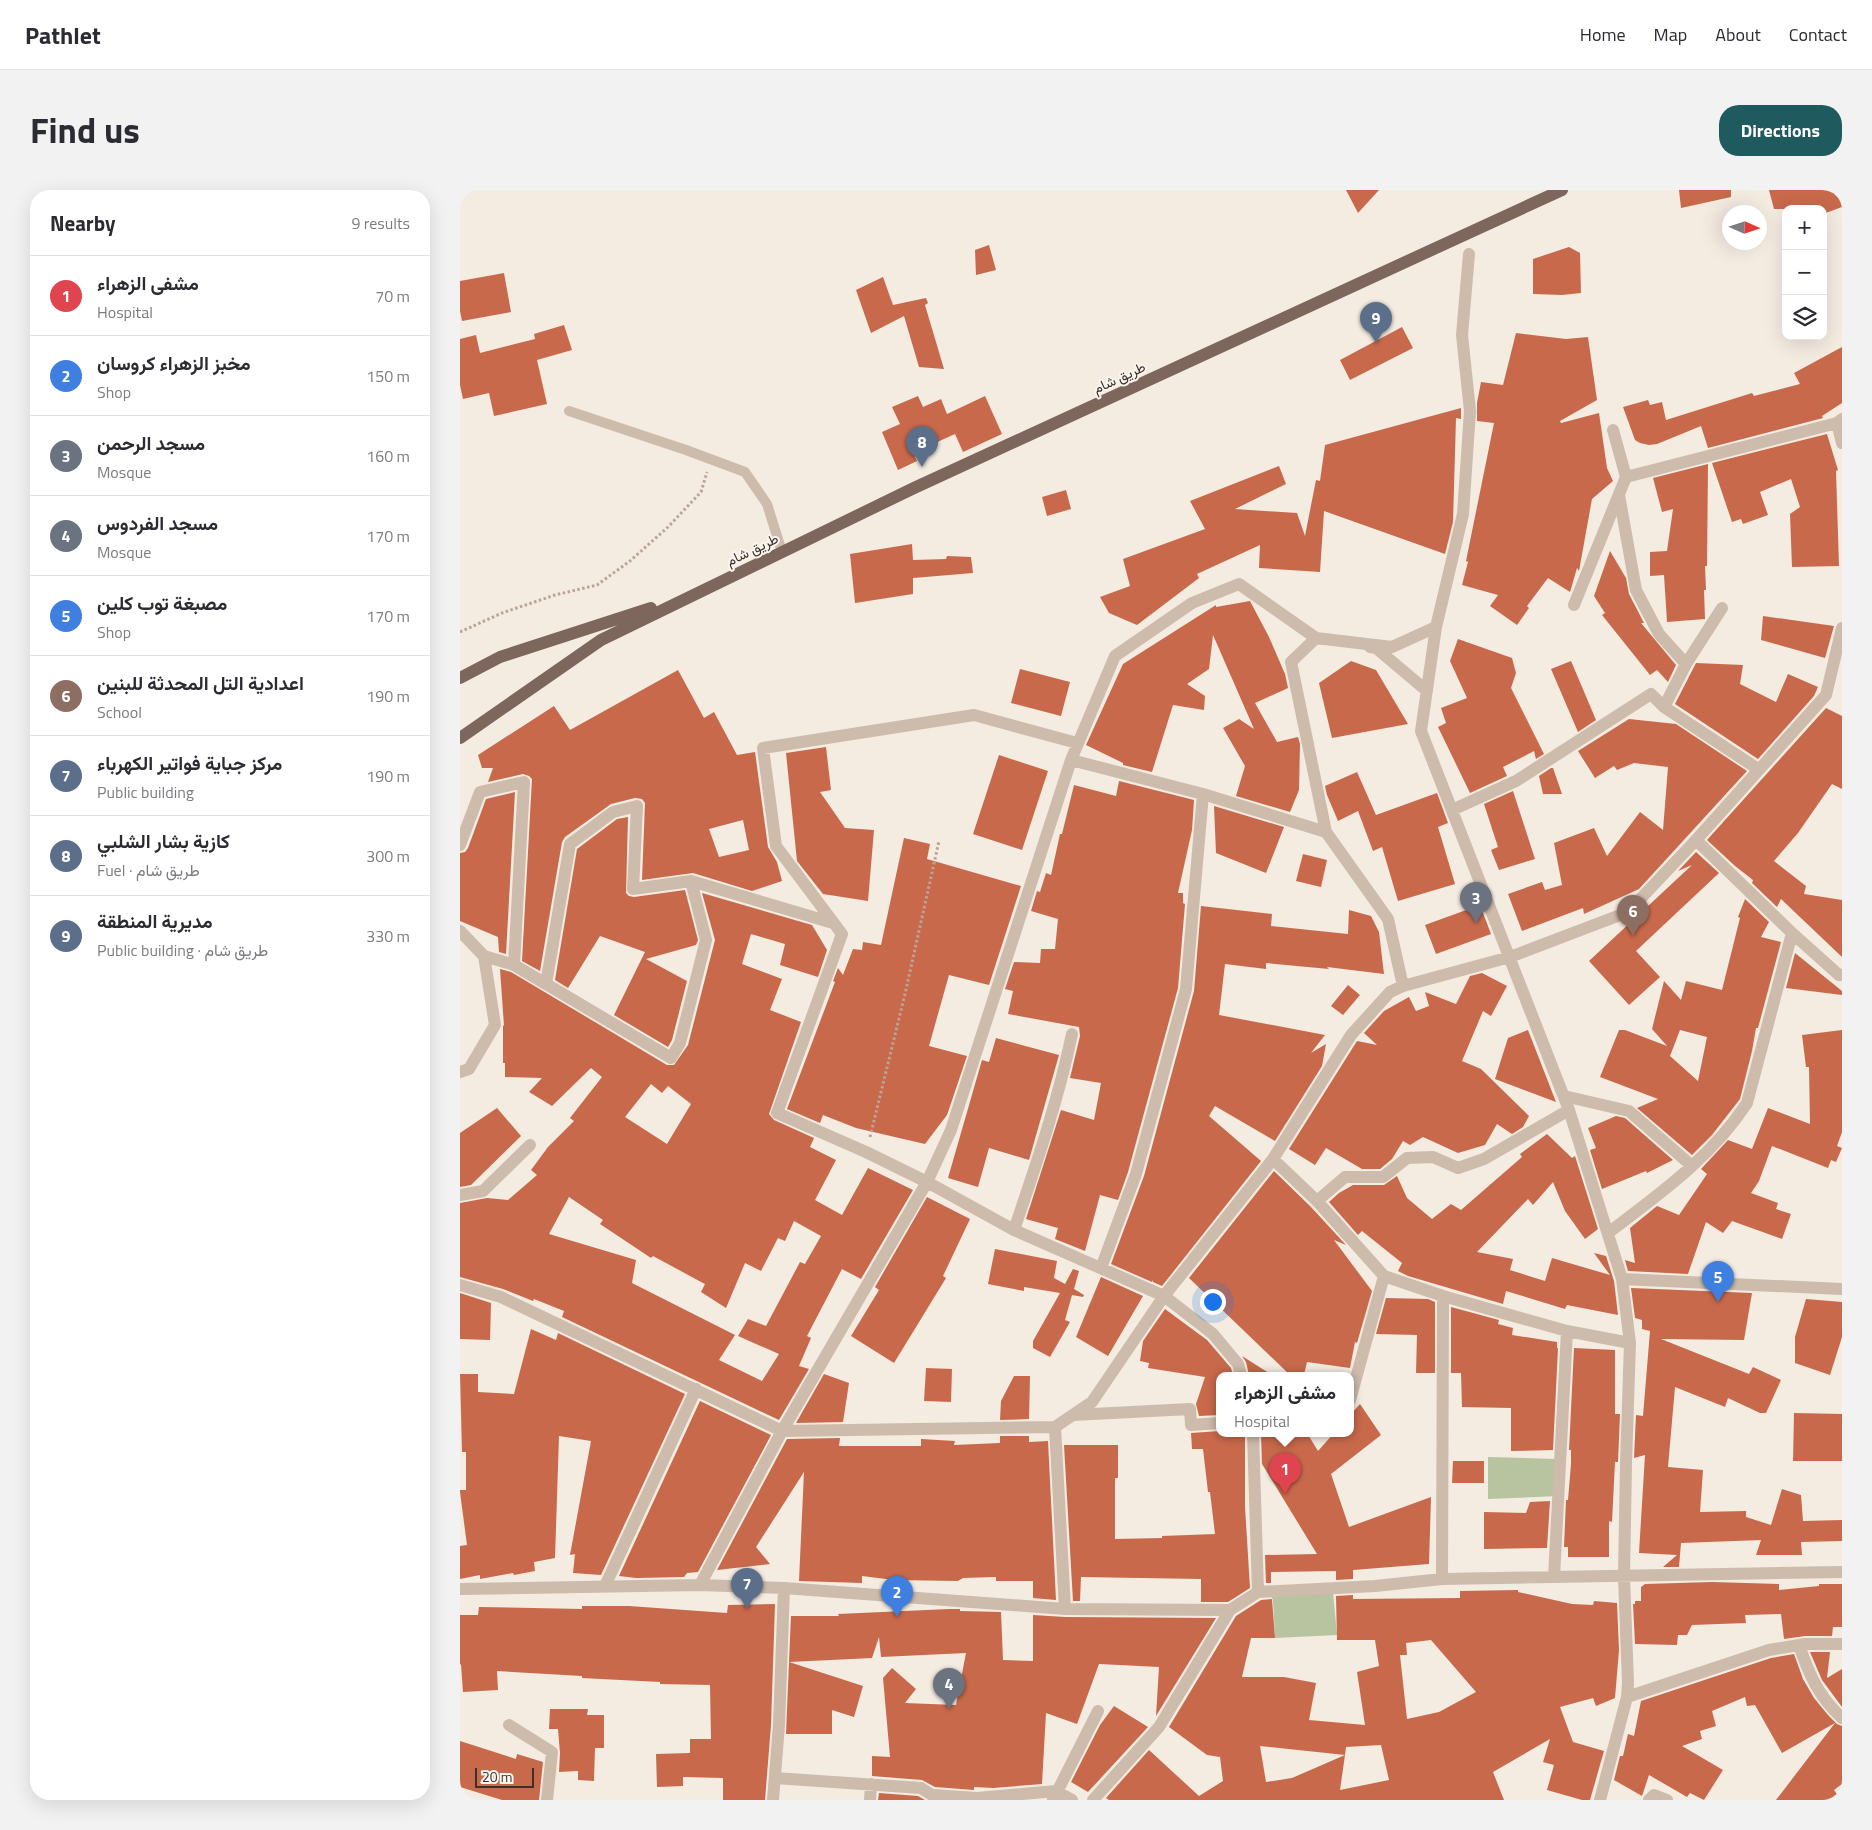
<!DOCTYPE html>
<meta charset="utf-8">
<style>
body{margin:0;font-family:"Titillium Web",Vazirmatn,sans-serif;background:#f2f2f3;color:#2b2b33}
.controls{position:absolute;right:15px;top:15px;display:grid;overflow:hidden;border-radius:10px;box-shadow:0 5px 20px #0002}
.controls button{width:45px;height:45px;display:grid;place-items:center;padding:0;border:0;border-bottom:1px solid #e1e1e2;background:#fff;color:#2b2b33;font:25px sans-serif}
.compass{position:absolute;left:1262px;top:15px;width:45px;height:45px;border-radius:50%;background:#fff;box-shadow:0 5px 20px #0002;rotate:93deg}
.scale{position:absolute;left:15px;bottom:12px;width:59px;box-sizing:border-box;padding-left:5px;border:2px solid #3b302b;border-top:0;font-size:14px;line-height:18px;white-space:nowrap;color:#3b302b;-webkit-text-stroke:4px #fbf5ee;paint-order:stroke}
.you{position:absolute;left:752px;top:1111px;width:18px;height:18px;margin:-12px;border:4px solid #fff;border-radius:50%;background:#1a73e8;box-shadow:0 0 0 8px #1a73e833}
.badge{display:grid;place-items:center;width:32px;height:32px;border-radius:50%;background:#1f5a5e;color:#fff;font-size:16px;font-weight:700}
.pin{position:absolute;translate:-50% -41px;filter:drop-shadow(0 1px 2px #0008)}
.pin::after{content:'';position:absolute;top:26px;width:18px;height:15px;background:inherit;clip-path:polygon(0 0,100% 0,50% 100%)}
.popup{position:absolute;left:756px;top:1182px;width:138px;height:65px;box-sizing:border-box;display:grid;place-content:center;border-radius:10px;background:#fff;filter:drop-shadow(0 1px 4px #0005);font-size:16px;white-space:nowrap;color:#7c7c81}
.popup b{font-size:19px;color:#2b2b33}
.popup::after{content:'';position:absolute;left:50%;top:100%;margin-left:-10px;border:10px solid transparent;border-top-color:#fff}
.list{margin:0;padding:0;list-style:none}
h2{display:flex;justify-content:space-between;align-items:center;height:65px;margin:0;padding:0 20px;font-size:21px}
h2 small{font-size:16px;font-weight:400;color:#7c7c81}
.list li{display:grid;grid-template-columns:32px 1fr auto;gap:15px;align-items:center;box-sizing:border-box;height:80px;padding:0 20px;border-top:1px solid #e1e1e2}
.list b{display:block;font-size:19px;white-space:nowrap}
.list p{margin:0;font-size:16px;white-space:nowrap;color:#7c7c81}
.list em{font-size:16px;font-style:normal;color:#7c7c81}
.icon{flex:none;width:28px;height:28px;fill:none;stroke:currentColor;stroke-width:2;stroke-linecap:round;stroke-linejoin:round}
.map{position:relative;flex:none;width:1382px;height:1610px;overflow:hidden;border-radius:20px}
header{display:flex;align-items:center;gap:30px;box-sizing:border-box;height:70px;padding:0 25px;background:#fff;border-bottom:1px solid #e1e1e2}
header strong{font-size:24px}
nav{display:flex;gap:28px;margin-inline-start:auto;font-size:18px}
.intro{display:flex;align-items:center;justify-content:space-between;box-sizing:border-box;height:120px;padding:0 30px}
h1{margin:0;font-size:35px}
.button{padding:12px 22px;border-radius:20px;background:#1f5a5e;color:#fff;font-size:18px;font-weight:700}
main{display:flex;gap:30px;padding:0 30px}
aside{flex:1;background:#fff;border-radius:20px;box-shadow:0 5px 20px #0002}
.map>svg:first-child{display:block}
.green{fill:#b8c4a0}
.building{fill:#c8694b;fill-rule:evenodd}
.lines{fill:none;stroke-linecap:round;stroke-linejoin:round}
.path{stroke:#b9a596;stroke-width:3;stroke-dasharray:2.5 2.5;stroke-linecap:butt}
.service{stroke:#cdbbac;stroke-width:10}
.minor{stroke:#cdbbac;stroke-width:12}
.primary{stroke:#7d675c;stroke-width:12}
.labels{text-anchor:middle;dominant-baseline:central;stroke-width:4;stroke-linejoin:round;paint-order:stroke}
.street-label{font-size:14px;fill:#3b302b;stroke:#fbf5ee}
</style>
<header>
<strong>Pathlet</strong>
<nav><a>Home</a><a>Map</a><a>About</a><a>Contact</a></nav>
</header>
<div class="intro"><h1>Find us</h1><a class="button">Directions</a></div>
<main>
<aside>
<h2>Nearby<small>9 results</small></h2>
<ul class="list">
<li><span class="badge" style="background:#e0444e">1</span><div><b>مشفى الزهراء</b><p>Hospital</p></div><em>70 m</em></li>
<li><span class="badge" style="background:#3f7fe0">2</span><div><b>مخبز الزهراء كروسان</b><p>Shop</p></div><em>150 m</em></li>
<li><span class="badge" style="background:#6b7280">3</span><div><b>مسجد الرحمن</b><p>Mosque</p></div><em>160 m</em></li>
<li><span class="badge" style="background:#6b7280">4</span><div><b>مسجد الفردوس</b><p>Mosque</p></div><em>170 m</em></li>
<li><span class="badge" style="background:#3f7fe0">5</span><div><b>مصبغة توب كلين</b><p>Shop</p></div><em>170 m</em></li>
<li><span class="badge" style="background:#8d6e63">6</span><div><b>اعدادية التل المحدثة للبنين</b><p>School</p></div><em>190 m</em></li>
<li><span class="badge" style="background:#5c6f8a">7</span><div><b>مركز جباية فواتير الكهرباء</b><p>Public building</p></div><em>190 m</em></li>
<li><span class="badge" style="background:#5c6f8a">8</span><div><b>كازية بشار الشلبي</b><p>Fuel · طريق شام</p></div><em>300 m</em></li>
<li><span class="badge" style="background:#5c6f8a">9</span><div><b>مديرية المنطقة</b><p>Public building · طريق شام</p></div><em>330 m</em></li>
</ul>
</aside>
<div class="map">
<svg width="1382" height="1610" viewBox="0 0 1382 1610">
<rect width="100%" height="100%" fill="#f4ebe1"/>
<path class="green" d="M1028 1267 1096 1269 1099 1306 1028 1309Z
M873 1402 877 1445 815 1448 813 1410 810 1404Z"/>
<path class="building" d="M886 0H919L898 23Z
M1219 0H1271V7L1221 18Z
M1309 0H1382V17L1363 24V19H1314Z
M529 55 536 80 516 85 515 60Z
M1109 57 1120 63 1121 103 1102 105 1073 104V69Z
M44 83 51 122 2 131 0 121V91Z
M423 87 433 115 466 108 468 113 465 115 484 179 459 177 444 126 411 143 396 100Z
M104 135 112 160 77 170 87 214 34 226 29 203 3 209 0 195V149L16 145 20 163 75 149 74 144Z
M942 137 953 158 890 190 880 170Z
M1056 143 1106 149 1128 147 1137 210 1100 231 1101 233 1139 223 1147 278 1153 291 1132 309 1119 381 1117 378 1110 402 1088 388 1067 416 1069 418 1057 435 1030 416 1038 405 1002 395 1008 372 1006 371 1034 233 1017 231V213L1021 192 1043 195Z
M1382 157V213L1362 226 1363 228 1248 258 1241 236 1197 254 1189 255 1180 253 1175 250 1163 217 1188 210 1190 215 1202 212 1206 230 1292 203 1294 206 1340 194 1334 183Z
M458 206 463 217 481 209 487 224 525 206 542 244 503 262 495 244 453 263 457 271 438 280 422 242 440 234 432 217Z
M1001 218V229L996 228 993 332 985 364 864 321 860 382 799 378 800 355 737 384 739 388 677 435 649 423 640 407 670 396 663 369 745 339 730 311 819 276 826 294 775 319 837 323 845 346 856 290 860 291 865 255Z
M1367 244 1378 280 1376 281 1379 376 1332 377 1330 324 1340 317 1331 289 1300 302 1308 325 1283 334 1281 329 1272 332 1252 273Z
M1248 274 1247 376H1245L1246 400H1244L1245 429 1207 432 1204 385 1190 386V362L1207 361 1213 319 1202 322 1193 288Z
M606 300 611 319 587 326 582 307Z
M452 354 453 370 486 369 487 366 511 367 513 383 453 388V404L395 413 390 364Z
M1150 361 1166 388 1169 404 1184 433H1181L1216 475 1208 492 1197 480 1190 485 1142 425 1145 423 1134 406Z
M790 411 809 447 825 484 828 498 795 513 817 552 838 547 840 554 839 600 830 622 776 606 785 576 763 538 779 529 794 539 753 445 749 479 727 494 745 506 744 520 713 515 692 582 663 575V573L626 555 663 474 756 415V417Z
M1303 426 1374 436 1365 468 1301 450Z
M998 449 1052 468 1056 483 1051 498 1084 564 1076 569 1074 561 1043 577 1047 586 1010 603 978 537 986 533 981 518 1007 508 990 471Z
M891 471 916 480 948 534 872 548 859 493Z
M1111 471 1136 530 1118 542 1091 479Z
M1236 473 1283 475 1280 494 1316 512 1328 484 1358 497 1354 506 1298 569 1215 514Z
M560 479 610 492 601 526 551 513Z
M218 480 244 528 254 522 277 565 295 562 308 657 317 672 322 691 292 701 233 683 182 690 185 613 182 609 175 608 151 614 105 647 102 652 80 781 62 771 72 589 69 586 63 584 28 592 33 578H22L18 565 94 516 110 540ZM283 630 289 660 259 667 249 639Z
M1366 518 1382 526V599L1372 594 1338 643 1314 671 1346 696 1344 704 1382 710V767L1321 709 1317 717 1292 693 1293 690 1275 676 1247 650Z
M1169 529 1216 534 1287 581 1179 699 1124 724 1123 718 1062 741 1048 704 1082 692 1085 700 1102 695 1094 653 1134 638 1147 666 1180 622 1203 640 1208 577 1174 573 1157 580 1154 576 1135 588 1118 561Z
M366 557 371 600 360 602 385 638 414 640 408 711 363 704 337 671 326 563Z
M539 565 588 581 562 660 513 644Z
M1091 578H1093L1102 604H1083L1079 586Z
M897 582 916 625 977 603 988 633 978 637 995 694 938 711 922 657 913 661 898 621 878 631 867 605 865 596Z
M659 591 734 610 732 640 718 703H723V713L725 714 718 798 668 982 658 1010 640 1005 625 1061 595 1049 598 1038 566 1029 601 920 634 930 641 893 610 888 620 846 619 837 548 824 553 801 545 799 554 772 580 773 581 759H595L598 729 571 721 577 701 580 702 586 683 591 685 600 644H602L614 595 656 606Z
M1053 601 1075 669 1039 680 1031 660 1038 657 1024 614Z
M55 602 46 764 39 762 38 747 0 731V663L5 662 8 658 26 609Z
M754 616 824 637 806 683 756 663Z
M168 627 166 703 169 706 174 707 225 700 238 750 236 755 186 769 227 791 212 850 208 857 154 825 185 762 140 746 108 798 95 790 117 659 157 629Z
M444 648 470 654 467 669 561 696 529 795 489 785 469 856 507 866 487 925 465 954 396 938 363 925 360 933 327 919 375 792 373 791 378 778 383 785 393 759 402 760 403 752 421 755Z
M1236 662 1259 683 1176 761 1200 787 1169 815 1129 771 1232 675 1218 681Z
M843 664 867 670 861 697 836 691Z
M242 703 352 735 367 760 358 787 320 775 325 754 291 744 282 774 322 789 310 820 341 832 309 924 314 930 354 948 350 957 376 970 355 1010 382 1025 408 978 453 1000 401 1089 382 1079 347 1146 351 1148 339 1176 349 1179 319 1230 102 1127 104 1121 74 1109 73 1111 43 1099 0 1087V1013L27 1008 48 1010 77 985 71 980 88 957 114 931 110 928 142 887 131 878 92 916 69 902 82 888 45 887V873H43V835L44 836 40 779 51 782 207 875H214L228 855 255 750ZM191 894 202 903 208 896 231 914 207 954 165 927ZM109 1007 143 1030 140 1034 191 1068 193 1066 243 1093 245 1094 241 1102 266 1118 285 1073 301 1081 318 1048 325 1051 334 1031 361 1046 345 1074 340 1072 306 1136 288 1129 278 1146 319 1164 302 1191 259 1170 275 1145 172 1093 176 1070 89 1044Z
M1285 709 1309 732 1301 747 1321 752 1298 838H1296L1292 861 1280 909 1252 945 1232 965 1177 918 1198 909 1140 887 1159 840H1165L1207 856 1192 839 1204 791 1221 810 1226 791 1262 800 1280 728 1278 727ZM1220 840 1247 847 1238 891 1210 866Z
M1020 715 1031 744 976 764 965 735Z
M741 716 812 724 811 736 888 744 889 720 911 726 919 742 924 784 867 777 869 779 806 773V779L765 774 759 825 865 845 851 863 866 854 862 876 815 951 755 916 749 926 801 971 702 1096 693 1092V1090L692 1092 651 1074 684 986 734 801Z
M1335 763 1382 801V805L1326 798Z
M1022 783 1047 796 1031 826 1023 821 1002 871 1021 879 1069 926 1063 937 1052 944 1037 934 1025 955 998 963 963 947 950 955 943 951 932 969 920 979H902L866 958 855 975 829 959 897 851 917 855 904 843 924 821 949 807 956 821 969 816 965 802 996 814 1010 786Z
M888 795 900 805 883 825 871 816Z
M1068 840 1096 912 1035 889 1048 848Z
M1382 840V942L1377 956 1382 958 1376 972 1371 970 1368 978 1312 956 1299 991 1291 1003 1318 1013 1316 1019 1331 1024 1322 1049 1272 1031 1263 1043 1246 1032 1228 1084 1168 1081 1165 1070 1175 1073 1170 1038 1197 1016 1219 1025 1247 984 1241 979 1268 950 1292 959 1308 918 1350 934 1349 877H1346L1342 845Z
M536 848 599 865 569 970 529 958 518 997 488 988 522 870 529 872Z
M37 918 61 946 11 995 0 997V943Z
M1156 926 1165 928 1213 970 1187 983 1186 981 1142 999 1130 960 1136 958 1128 938Z
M1087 944 1112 968 1115 966 1138 1039 1125 1049 1105 1021 1093 992 1073 1015 1068 1009 1017 1062 1053 1069 1050 1080 1085 1091 1092 1068 1150 1085 1134 1063 1146 1066 1154 1091 1158 1125 1107 1115 1105 1119 1046 1101 1043 1114 948 1086 938 1081 942 1073 902 1041 898 1045 869 1012 879 1003 893 995H924L937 986 947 1008 972 1029 991 1014 1001 1020 1062 967 1060 964Z
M814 981 851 1017 886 1055 874 1050 912 1101 897 1153 895 1152 890 1178 847 1172 844 1185H830L729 1088Z
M467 1007 510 1029 483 1086 486 1088 434 1173 391 1146 419 1100 415 1097Z
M535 1059 597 1071 594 1088 605 1094 613 1079 619 1081 614 1099 624 1105 623 1107 612 1105 605 1130 610 1132 590 1167 573 1158V1151L600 1103 564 1097V1101L528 1094Z
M641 1087 683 1106 648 1166 616 1147Z
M1171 1098 1292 1103 1284 1150 1201 1149 1289 1184 1293 1177 1321 1190 1306 1223H1300L1268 1208 1265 1217 1215 1197 1208 1277 1243 1280 1240 1322 1286 1321V1327L1311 1335 1322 1299 1341 1305 1343 1331 1382 1330V1351L1341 1352 1342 1365H1296L1301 1350 1221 1353 1219 1377H1203L1217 1365 1179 1363 1185 1265 1174 1268 1176 1225 1183 1226 1190 1141 1182 1139V1130L1175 1128Z
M0 1103 31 1113 30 1150 0 1149Z
M926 1108 968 1109 975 1112V1183H956L957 1145 916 1144Z
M1346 1109 1382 1112V1147L1370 1185 1335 1173V1147Z
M991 1117 1039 1130 1038 1134 1053 1138 1052 1145 1097 1152V1158H1098L1093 1260 1051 1261V1218L1002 1217 1001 1183H991Z
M705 1119 747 1150 771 1178 773 1185H760V1225L739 1226 736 1214 745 1187 688 1178 689 1173 680 1171 683 1151Z
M71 1139 96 1150 98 1143 225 1204 141 1385 113 1383 115 1364 110 1365 131 1251 99 1246 95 1368 74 1372 75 1381 54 1385 53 1383 20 1389V1385L0 1389V1356L7 1355 0 1302V1300H6V1262H2L0 1184H18V1202L54 1204Z
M1114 1158 1155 1160V1224H1160L1158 1272H1155L1152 1332 1149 1331V1367H1108V1357H1104L1106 1310H1108L1111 1274V1260H1109Z
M782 1166 812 1185H789L786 1172Z
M466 1178 492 1179 491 1212 464 1211Z
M364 1184 389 1193 383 1232 336 1233Z
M554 1186H570L569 1229 540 1230 541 1211Z
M240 1211 311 1245 238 1382 227 1383 224 1387 176 1388 159 1386Z
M900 1214 921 1245 871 1284 889 1337 971 1307 969 1374 893 1380V1389L876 1390V1381L811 1382V1393H806L805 1365 857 1364 802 1274 801 1243H847L858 1261 874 1243H890V1225Z
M1334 1223 1382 1224V1271H1333Z
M760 1241V1243H785V1317L790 1398 768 1412H741V1389L621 1387 620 1411H613L604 1255H658V1288H655V1349L702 1348V1346L755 1344 750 1302H748L743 1259H732L731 1243Z
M540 1246H569V1252L588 1251 596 1410 573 1408V1391H536V1387L503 1388 498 1391 434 1390 402 1386V1393L339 1391 344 1282 296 1357 310 1374 257 1380 327 1249 380 1248 379 1256H461V1249L495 1251 494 1255 540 1253Z
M993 1271H1024V1293H992Z
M1090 1311 1087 1358 1024 1359V1322L1066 1323 1070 1312Z
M1252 1392 1319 1394V1400L1359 1396V1394H1382V1437H1373L1372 1446H1345L1324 1449 1321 1424 1285 1425 1286 1433 1232 1435 1227 1445H1218L1217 1455 1175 1454 1173 1414H1175V1411H1181V1397L1185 1394Z
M1058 1400V1402L1112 1414 1133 1415 1134 1411 1157 1413 1159 1460 1155 1508 1136 1516 1133 1508 1100 1517 1113 1552 1144 1561 1130 1610H1122L1087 1600 1094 1575 1083 1572 1090 1549 1033 1582 1044 1610H649L646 1608 689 1560 739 1606 763 1591 760 1567 747 1565 709 1537 776 1426 801 1410 812 1409 815 1448H791L782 1487H824L856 1493 849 1530 905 1535 897 1482 919 1476 915 1450H877L876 1406 893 1405V1409L1000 1408V1401ZM971 1450 1016 1502 979 1522 947 1529 940 1465H947L946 1453ZM921 1555 929 1590 880 1600 885 1565 832 1588 806 1592 800 1556 885 1565 886 1557Z
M315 1414 311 1535 305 1610H263V1588L223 1587V1596L197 1597 196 1564 230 1563V1549H251L250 1495 200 1494V1492L122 1488V1486L37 1481 38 1500 3 1502 1 1474 0 1475V1425H18L19 1417 122 1419V1416H169L267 1423 268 1415Z
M489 1419H500V1421L541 1422 543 1470 573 1471V1425L605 1427 756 1428 696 1526 699 1477 639 1474 617 1534 586 1523 582 1594 533 1598 514 1597V1600L475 1597 462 1590 412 1586V1566L430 1567 423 1488 432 1478 456 1499 445 1513 496 1515 506 1463 421 1467 419 1447 412 1468 329 1472 331 1426H379L378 1424Z
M1350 1462H1370L1367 1488 1382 1479V1517L1362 1490Z
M1334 1464 1343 1489 1354 1508 1368 1525 1377 1534 1382 1536V1594L1374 1600 1381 1610H1316L1375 1533 1322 1563 1295 1515 1287 1516 1285 1507 1252 1521 1256 1536 1240 1541 1242 1549 1222 1556 1263 1580 1244 1610 1230 1603 1227 1607 1189 1585 1182 1606 1154 1590 1160 1566H1163L1168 1544 1174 1546 1181 1511 1311 1468Z
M329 1472 403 1496 394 1527 372 1520V1544H326Z
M654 1516 688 1537 628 1602 611 1592 640 1535Z
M90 1519H128L127 1525H144V1558H135L134 1591 118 1590V1581L99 1582 100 1563 98 1539H89Z
M0 1551 56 1569 57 1564 83 1572 79 1610H42L0 1597Z
M419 1603 458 1606 465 1610H418Z"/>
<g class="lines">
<path class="path" d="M0 442 42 423 95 405 137 395 170 371 208 337 241 302 247 282
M410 947 445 804 479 651"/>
<path class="service" d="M109 221 226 260 285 282 307 314 322 362"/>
<path class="minor" d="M1377 233 1382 253
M1166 287 1377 233 1382 229
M1159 305 1176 400 1199 444 1226 474
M1114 415 1166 287 1153 240
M976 437 961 541 1109 920 1162 1089 1170 1153 1166 1273 1164 1387 1168 1493 1167 1507 1140 1610
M863 449 856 448 831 472 866 642 928 729 943 796
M910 457 916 458 967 501
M1204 517 1226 474 1262 418
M617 553 514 525 303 558 316 656 382 744 317 923 406 962 467 992 554 1040 704 1106 753 1144 778 1174 781 1185
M611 570 743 604 866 642
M992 620 1056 591 1191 504 1204 517 1298 579
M1236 650 1332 743 1379 785H1382
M0 655 20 602 64 592 54 775
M0 741 24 766
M86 794 110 654 153 622 177 616 173 699 231 691
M0 882 9 879 35 835 24 766 54 775 211 868 220 853 246 750 231 691 373 733
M1104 906 1169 921 1232 976
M813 969 857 1011 924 1086 983 1106 1107 1141 1170 1153
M0 1005 23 1001 70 955
M857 1011 885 987H923L947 968 973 967 998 978 1024 969 1109 920
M554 1040C576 975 598 911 612 844
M1148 1043C1198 1005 1252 967 1287 913L1332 743
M641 1078 676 984 726 799 743 604
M1162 1089 1382 1099
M0 1095 41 1107 322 1241 595 1237 632 1212 704 1106 813 969 891 845 930 802 943 796 1050 767 1168 722 1236 650 1366 505 1382 438
M890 1210 924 1086
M613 1225 730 1219 731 1235 760 1233
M595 1237 605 1419
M793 1243 798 1402
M1094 1387 1107 1141
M982 1389 983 1106
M240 1395 322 1241 467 992 491 940 611 570 655 466 732 413 779 394 856 448 932 457 976 437 1003 324 1010 221 1002 145 1009 64
M145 1396 236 1199
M0 1399 240 1395 324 1398 605 1419 770 1420 798 1402 915 1396 982 1389 1382 1382
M1339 1455C1349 1484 1358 1506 1382 1528
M1167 1507 1309 1460 1345 1454H1382
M49 1535 92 1562 87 1610
M315 1588 461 1598 472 1605 517 1608 596 1601 612 1610
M313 1610 319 1535 324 1398
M410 1610 411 1594
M593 1610 638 1521
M633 1610 699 1537 770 1420
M1189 1610 1194 1605 1207 1610"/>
<path class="primary" d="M0 488 40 467 191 418
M0 548 141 450 454 298 1102 0"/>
</g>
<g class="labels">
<g class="street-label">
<text transform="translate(659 187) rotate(-25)">طريق شام</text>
<text transform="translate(292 359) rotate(-26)">طريق شام</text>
</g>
</g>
</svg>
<div class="controls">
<button>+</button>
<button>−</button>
<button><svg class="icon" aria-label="layers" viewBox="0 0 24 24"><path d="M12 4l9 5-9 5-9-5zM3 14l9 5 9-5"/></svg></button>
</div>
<svg class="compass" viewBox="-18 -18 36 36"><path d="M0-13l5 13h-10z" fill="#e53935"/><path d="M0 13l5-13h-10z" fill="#7c7c81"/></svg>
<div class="scale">20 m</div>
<div class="you"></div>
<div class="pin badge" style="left:825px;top:1304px;background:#e0444e">1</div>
<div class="popup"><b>مشفى الزهراء</b>Hospital</div>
<div class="pin badge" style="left:437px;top:1427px;background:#3f7fe0">2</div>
<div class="pin badge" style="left:1016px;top:733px;background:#6b7280">3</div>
<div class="pin badge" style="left:489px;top:1519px;background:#6b7280">4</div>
<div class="pin badge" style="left:1258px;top:1112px;background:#3f7fe0">5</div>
<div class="pin badge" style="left:1173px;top:746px;background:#8d6e63">6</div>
<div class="pin badge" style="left:287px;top:1419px;background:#5c6f8a">7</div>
<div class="pin badge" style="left:462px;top:277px;background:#5c6f8a">8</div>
<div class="pin badge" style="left:916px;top:153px;background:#5c6f8a">9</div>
</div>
</main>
